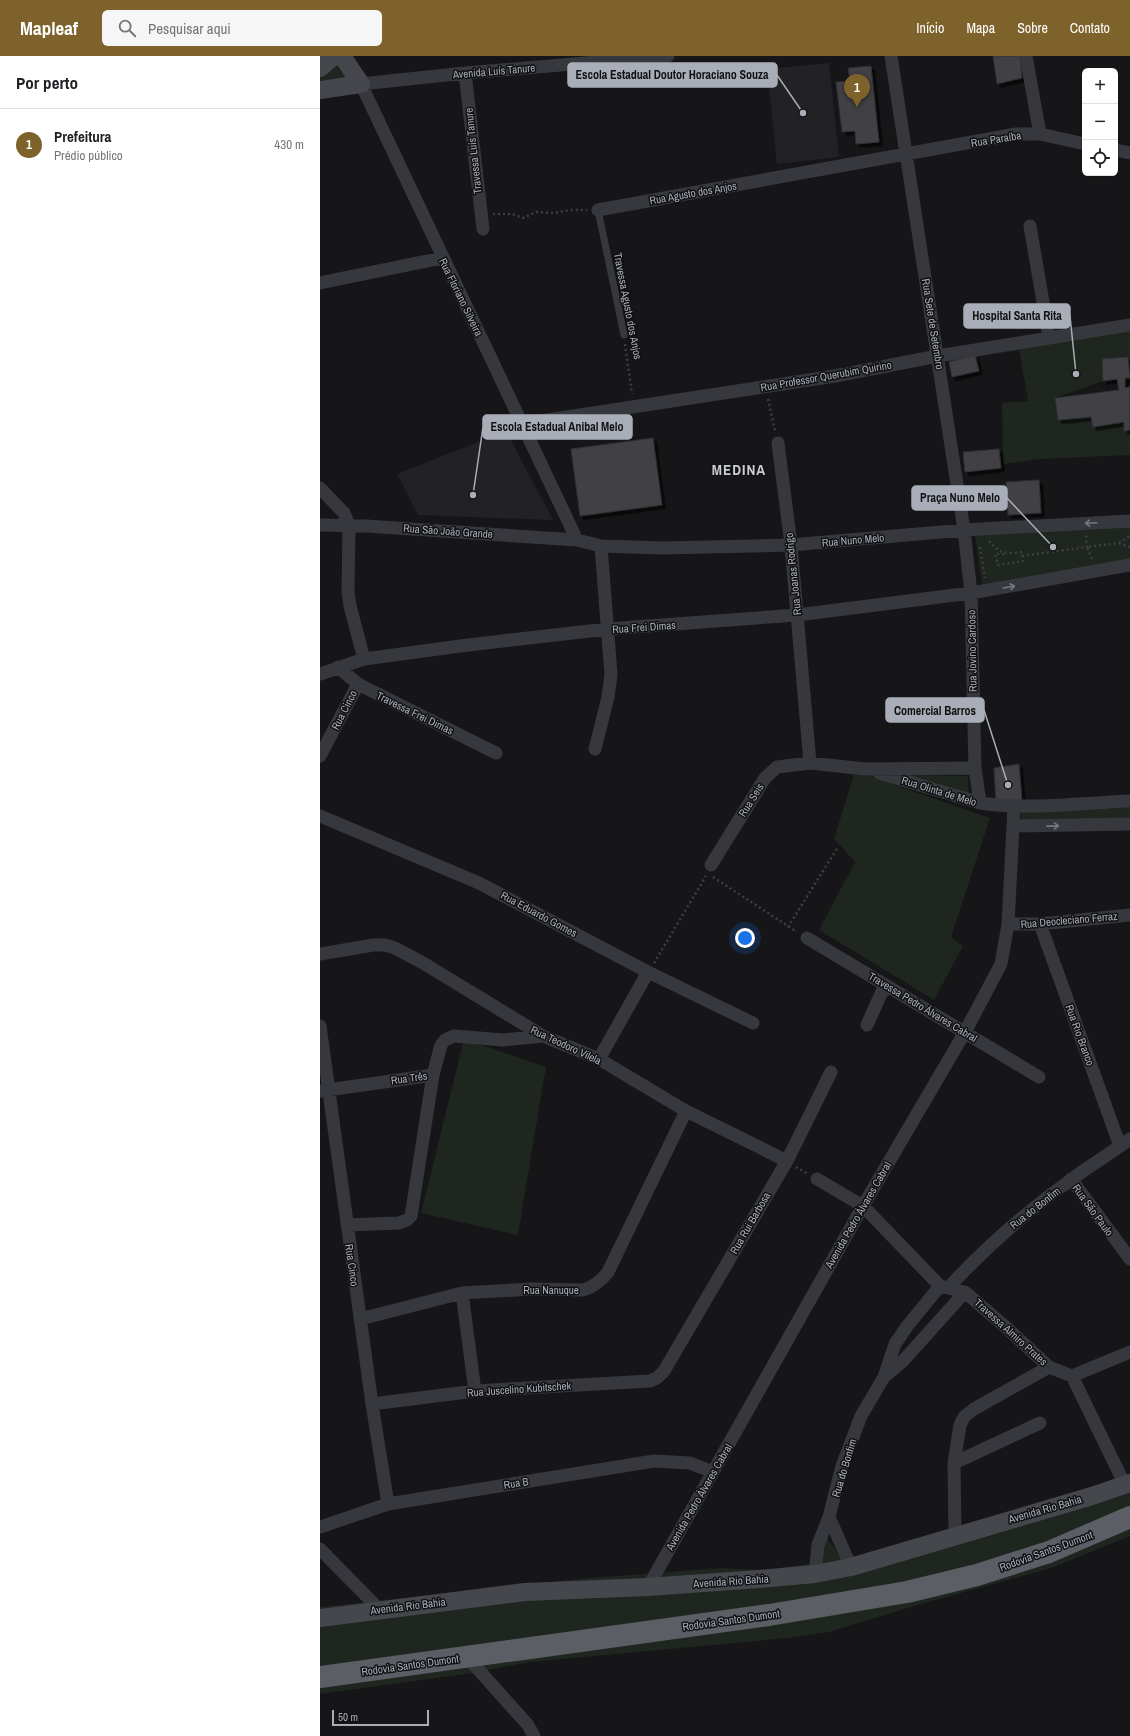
<!DOCTYPE html>
<html lang="pt">
<meta charset="utf-8">
<style>
body{margin:0;font-family:"Archivo Narrow",sans-serif;background:#f6f6f6;color:#202124}
.controls{position:absolute;right:12px;top:12px;display:grid;overflow:hidden;border-radius:6px;box-shadow:0 1px 3px #0004}
.controls button{width:36px;height:36px;display:grid;place-items:center;padding:0;border:0;border-bottom:1px solid #e0e0e0;background:#fff;color:#202124;font:20px sans-serif}
.scale{position:absolute;left:12px;bottom:10px;width:97px;box-sizing:border-box;padding-left:4px;border:2px solid #a8adb8;border-top:0;font-size:11px;line-height:14px;white-space:nowrap;color:#a8adb8;-webkit-text-stroke:3px #111113;paint-order:stroke}
.you{position:absolute;left:425px;top:882px;width:14px;height:14px;margin:-10px;border:3px solid #fff;border-radius:50%;background:#1a73e8;box-shadow:0 0 0 6px #1a73e833}
.badge{display:grid;place-items:center;width:26px;height:26px;border-radius:50%;background:#7e622b;color:#fff;font-size:13px;font-weight:700}
.pin{position:absolute;translate:-50% -33px;filter:drop-shadow(0 1px 2px #0008)}
.pin::after{content:'';position:absolute;top:21px;width:14px;height:12px;background:inherit;clip-path:polygon(0 0,100% 0,50% 100%)}
.list{margin:0;padding:0;list-style:none}
h2{display:flex;justify-content:space-between;align-items:center;height:52px;margin:0;padding:0 16px;font-size:17px}
h2 small{font-size:13px;font-weight:400;color:#757577}
.list li{display:grid;grid-template-columns:26px 1fr auto;gap:12px;align-items:center;box-sizing:border-box;height:72px;padding:0 16px;border-top:1px solid #e0e0e0}
.list b{display:block;font-size:15px;white-space:nowrap}
.list p{margin:0;font-size:13px;white-space:nowrap;color:#757577}
.list em{font-size:13px;font-style:normal;color:#757577}
.icon{flex:none;width:22px;height:22px;fill:none;stroke:currentColor;stroke-width:2;stroke-linecap:round;stroke-linejoin:round}
.map{position:relative;flex:none;width:810px;height:1680px;overflow:hidden}
header{display:flex;align-items:center;gap:24px;box-sizing:border-box;height:56px;padding:0 20px;background:#7e622b;color:#fff}
header strong{font-size:19px}
nav{display:flex;gap:22px;margin-inline-start:auto;font-size:14px}
.search{width:280px;height:36px;background:#f6f6f6;display:flex;align-items:center;gap:10px;box-sizing:border-box;padding:0 14px;border-radius:6px;color:#757577;font-size:15px}
main{display:flex}
aside{flex:1;background:#fff}
.map>svg:first-child{display:block}
.built{fill:#222225}
.green{fill:#1e261f}
.building{fill:#404145;stroke:#303034;filter:url(#shadow)}
.lines{fill:none;stroke-linecap:round;stroke-linejoin:round}
.path{stroke:#3d3f44;stroke-width:2.5;stroke-dasharray:2 3;stroke-linecap:butt}
.service{stroke:#37383d;stroke-width:7}
.minor{stroke:#37383d;stroke-width:13}
.secondary{stroke:#45474d;stroke-width:18}
.trunk{stroke:#5b5e65;stroke-width:22}
.oneway{stroke:#757881}
.labels{text-anchor:middle;dominant-baseline:central;stroke-width:3;stroke-linejoin:round;paint-order:stroke}
.street-label{font-size:11px;fill:#a8adb8;stroke:#111113}
.district-label{font-size:15px;font-weight:bold;letter-spacing:1px;fill:#c9ccd4;stroke:#111113}
.leader{fill:none;stroke:#a8adb8;stroke-width:1.5}
.callout-dot{fill:#a8adb8;stroke:#111113;stroke-width:1.5}
.callout{fill:#a8adb8;stroke:#a8adb8;stroke-width:1.5}
.callout-label{font-size:12px;text-anchor:middle;font-weight:bold;fill:#111}
</style>
<header>
<strong>Mapleaf</strong>
<div class="search"><svg class="icon" aria-label="search" viewBox="0 0 24 24"><circle cx="10" cy="10" r="6"/><path d="M15 15l6 6"/></svg>Pesquisar aqui</div>
<nav><a>Início</a><a>Mapa</a><a>Sobre</a><a>Contato</a></nav>
</header>
<main>
<aside>
<h2>Por perto<small></small></h2>
<ul class="list">
<li><span class="badge">1</span><div><b>Prefeitura</b><p>Prédio público</p></div><em>430 m</em></li>
</ul>
</aside>
<div class="map">
<svg width="810" height="1680" viewBox="0 0 810 1680">
<defs>
<filter id="shadow"><feDropShadow dx="3.5" dy="3.5" stdDeviation="0" flood-color="#0009"/></filter>
</defs>
<rect width="100%" height="100%" fill="#161618"/>
<path class="built" d="M509 7 519 101 457 108 447 13Z
M186 375 233 464 98 459 77 418Z"/>
<path class="green" d="M21 2 33 23 0 29V17Z
M810 275V315L808 301 782 303 783 325 735 342 738 364 771 361 773 370 804 366V375L810 374V399L719 403 683 408 682 347 708 345 699 292Z
M810 470V503L662 528 655 479Z
M535 715 670 762 631 881 643 890 614 944 499 874 535 806 514 783Z
M586 719 648 720 649 740Z
M810 752V765L700 768 701 756Z
M144 983 226 1011 198 1179 101 1157Z
M810 1417V1480L731 1512 601 1548 509 1576 467 1582 210 1606 153 1617 0 1638V1551L258 1523 402 1512 444 1514 503 1506 505 1479 522 1504 796 1424Z"/>
<path class="building" d="M673 0H700L702 22 677 28Z
M551 10 559 86 536 88 535 75 522 76 516 26 530 25 528 12Z
M655 299 659 315 632 321 629 306Z
M808 301 810 322H805V332L810 331V374L804 375V366L773 371 771 361 738 364 735 342 799 334 797 323 783 325 782 303Z
M333 382 342 449 260 460 251 393Z
M679 393 681 412 645 416 643 396Z
M719 424 721 457 688 459 686 426Z
M699 708 702 746H676L674 712Z"/>
<g class="lines">
<path class="path" d="M173 158H192L203 162 216 156 233 157 251 154H267
M305 288 312 338
M448 343 455 375
M669 485C681 498 684 498 702 496L703 505 678 509 675 498H687
M799 487 810 480
M660 491 665 522
M702 500 767 491 766 479
M772 503 767 491 799 487 810 491
M393 821 477 876
M468 871 518 791
M334 907 386 820
M476 1111 488 1118"/>
<path class="service" d="M278 154 304 279"/>
<path class="minor" d="M571 0 644 474 651 537 655 712 660 747
M706 0 720 78
M145 17 163 173
M795 94 810 97
M278 154 696 78H720L765 88
M710 170 729 281
M0 227 122 202
M201 368 515 320 618 300 810 269
M458 387 471 489 490 707
M0 432 24 457 29 469 28 536 30 550 44 603
M0 469 46 470 257 484 281 490 342 492 471 489 644 474 810 465
M257 484 41 28 145 17 348 0
M18 611 38 628 176 697
M0 618 44 603 148 589 287 573 477 559 651 537 810 509
M275 693 288 641 291 619 281 490
M0 700 38 628
M559 717 660 747C708 754 762 747 810 745
M0 760 159 827 328 916 433 967
M694 770 810 768
M391 809 445 722 457 711 490 707 545 713 655 712
M688 868H720L810 859
M720 868 800 1090
M487 882 719 1021
M0 898 53 889H65L75 892 103 907 223 980 279 1003 366 1055 467 1105
M547 969 565 929
M0 970 52 1348 68 1448
M279 1003 328 916
M0 1035 113 1019 121 989 125 984 134 980 183 984 223 980
M497 1123 543 1150 620 1230 645 1236 688 1273 729 1311 752 1320 805 1429
M751 1123 810 1203
M27 1169 79 1167 87 1164 91 1160 113 1019
M628 1232C666 1191 707 1155 752 1123 771 1109 791 1097 810 1083
M142 1237 155 1335
M40 1263 142 1237 212 1233 263 1234C274 1231 281 1225 288 1216L366 1055
M752 1320 810 1296
M564 1321 583 1305 645 1236
M52 1348 155 1335 330 1325 337 1322 344 1315 467 1105 511 1016
M634 1407 720 1367
M509 1461 531 1511
M0 1471 68 1448 334 1405 370 1407 393 1416
M635 1479 634 1407 640 1369 644 1361 654 1353 729 1311
M0 1493 59 1553
M495 1518 498 1489 509 1461 522 1410 541 1360 564 1321 575 1288 588 1269 620 1230
M328 1531 543 1150 645 976 681 908 688 868 694 750
M147 1601 208 1669 214 1680"/>
<path class="secondary" d="M0 12 14 0
M0 34 41 28 22 0
M0 1562 205 1536 328 1531 439 1523 495 1518 531 1511 772 1440 810 1427"/>
<path class="trunk" d="M0 1621 449 1559 587 1536 657 1519 729 1496 810 1461"/>
</g>
<defs><path id="oneway-shaft" d="M-6 0H5M1.5-3L5.5 0L1.5 3" fill="none" stroke-width="1.6" stroke-linecap="round" stroke-linejoin="round"/></defs>
<g class="oneway">
<use href="#oneway-shaft" transform="translate(771 467) rotate(177)"/>
<use href="#oneway-shaft" transform="translate(689 531) rotate(-10)"/>
<use href="#oneway-shaft" transform="translate(733 770) rotate(-1)"/>
</g>
<g class="labels">
<g class="street-label">
<text transform="translate(174 15) rotate(-5)">Avenida Luís Tanure</text>
<text transform="translate(676 83) rotate(-9)">Rua Paraíba</text>
<text transform="translate(153 95) rotate(-96)">Travessa Luís Tanure</text>
<text transform="translate(373 137) rotate(-10)">Rua Agusto dos Anjos</text>
<text transform="translate(141 241) rotate(64)">Rua Floriano Silveira</text>
<text transform="translate(308 250) rotate(79)">Travessa Agusto dos Anjos</text>
<text transform="translate(613 268) rotate(81)">Rua Sete de Setembro</text>
<text transform="translate(506 320) rotate(-10)">Rua Professor Querubim Quirino</text>
<text transform="translate(128 475) rotate(4)">Rua São João Grande</text>
<text transform="translate(533 484) rotate(-5)">Rua Nuno Melo</text>
<text transform="translate(473 518) rotate(-96)">Rua Joanas Rodrigo</text>
<text transform="translate(324 571) rotate(-4)">Rua Frei Dimas</text>
<text transform="translate(652 595) rotate(-91)">Rua Jovino Cardoso</text>
<text transform="translate(24 654) rotate(-63)">Rua Cinco</text>
<text transform="translate(95 657) rotate(26)">Travessa Frei Dimas</text>
<text transform="translate(619 735) rotate(17)">Rua Olinta de Melo</text>
<text transform="translate(431 744) rotate(-58)">Rua Seis</text>
<text transform="translate(219 858) rotate(28)">Rua Eduardo Gomes</text>
<text transform="translate(749 864) rotate(-5)">Rua Deocleciano Ferraz</text>
<text transform="translate(603 951) rotate(31)">Travessa Pedro Álvares Cabral</text>
<text transform="translate(760 979) rotate(70)">Rua Rio Branco</text>
<text transform="translate(246 989) rotate(25)">Rua Teodoro Vilela</text>
<text transform="translate(89 1022) rotate(-8)">Rua Três</text>
<text transform="translate(715 1152) rotate(-38)">Rua do Bonfim</text>
<text transform="translate(773 1154) rotate(54)">Rua São Paulo</text>
<text transform="translate(538 1159) rotate(-60)">Avenida Pedro Álvares Cabral</text>
<text transform="translate(430 1167) rotate(-60)">Rua Rui Barbosa</text>
<text transform="translate(32 1209) rotate(82)">Rua Cinco</text>
<text x="231" y="1234">Rua Nanuque</text>
<text transform="translate(691 1276) rotate(42)">Travessa Almiro Prates</text>
<text transform="translate(199 1333) rotate(-4)">Rua Juscelino Kubitschek</text>
<text transform="translate(524 1412) rotate(-73)">Rua do Bonfim</text>
<text transform="translate(196 1427) rotate(-9)">Rua B</text>
<text transform="translate(379 1441) rotate(-60)">Avenida Pedro Álvares Cabral</text>
<text transform="translate(725 1453) rotate(-16)">Avenida Rio Bahia</text>
<text transform="translate(726 1495) rotate(-20)">Rodovia Santos Dumont</text>
<text transform="translate(411 1525) rotate(-4)">Avenida Rio Bahia</text>
<text transform="translate(88 1550) rotate(-7)">Avenida Rio Bahia</text>
<text transform="translate(411 1564) rotate(-8)">Rodovia Santos Dumont</text>
<text transform="translate(90 1609) rotate(-8)">Rodovia Santos Dumont</text>
</g>
<g class="district-label">
<text x="419" y="413">MEDINA</text>
</g>
</g>
<path class="leader" d="M483 57L457 19M756 318L750 260M153 439L163 371M733 491L687 442M688 729L664 654"/>
<g class="callout-dot">
<circle cx="483" cy="57" r="4"/>
<circle cx="756" cy="318" r="4"/>
<circle cx="153" cy="439" r="4"/>
<circle cx="733" cy="491" r="4"/>
<circle cx="688" cy="729" r="4"/>
</g>
<g class="callout">
<rect x="248" y="7" width="209" height="24" rx="4"/>
<rect x="644" y="248" width="106" height="24" rx="4"/>
<rect x="163" y="359" width="149" height="24" rx="4"/>
<rect x="592" y="430" width="95" height="24" rx="4"/>
<rect x="566" y="642" width="98" height="24" rx="4"/>
</g>
<g class="callout-label">
<text x="352" y="23">Escola Estadual Doutor Horaciano Souza</text>
<text x="697" y="264">Hospital Santa Rita</text>
<text x="237" y="375">Escola Estadual Anibal Melo</text>
<text x="640" y="446">Praça Nuno Melo</text>
<text x="615" y="659">Comercial Barros</text>
</g>
</svg>
<div class="controls">
<button>+</button>
<button>−</button>
<button><svg class="icon" aria-label="locate" viewBox="0 0 24 24"><circle cx="12" cy="12" r="6"/><path d="M12 2v4M12 18v4M2 12h4M18 12h4"/></svg></button>
</div>
<div class="scale">50 m</div>
<div class="you"></div>
<div class="pin badge" style="left:537px;top:51px">1</div>
</div>
</main>
